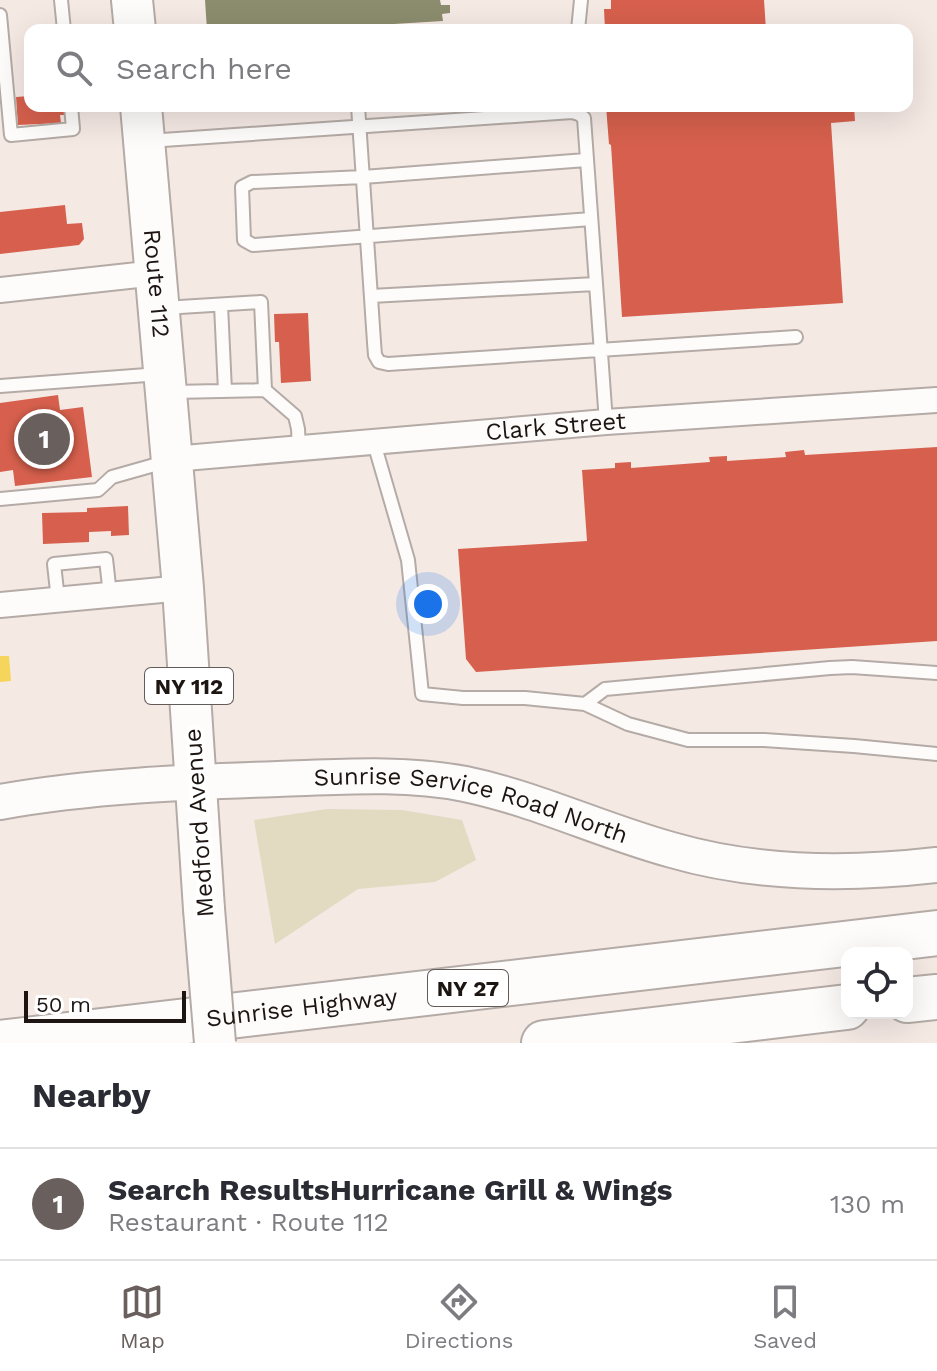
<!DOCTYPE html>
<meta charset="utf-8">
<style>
body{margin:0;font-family:"Work Sans",sans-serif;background:#f2f2f3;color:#2b2b33}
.controls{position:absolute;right:24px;bottom:24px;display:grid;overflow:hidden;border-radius:16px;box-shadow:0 8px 32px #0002}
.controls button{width:72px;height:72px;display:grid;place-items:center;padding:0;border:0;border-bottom:2px solid #e1e1e2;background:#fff;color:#2b2b33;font:40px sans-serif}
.scale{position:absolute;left:24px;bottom:20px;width:162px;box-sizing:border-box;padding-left:8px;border:4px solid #1d1512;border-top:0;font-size:22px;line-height:28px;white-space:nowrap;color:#1d1512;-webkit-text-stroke:6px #fff;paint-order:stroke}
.you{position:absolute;left:428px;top:604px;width:28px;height:28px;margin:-20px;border:6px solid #fff;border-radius:50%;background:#1a73e8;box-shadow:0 0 0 12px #1a73e833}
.badge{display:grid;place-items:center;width:52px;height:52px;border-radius:50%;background:#695f5c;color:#fff;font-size:26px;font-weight:700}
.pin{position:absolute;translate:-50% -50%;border:4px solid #fff;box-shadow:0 2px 8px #0006}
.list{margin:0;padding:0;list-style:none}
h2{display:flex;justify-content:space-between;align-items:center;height:104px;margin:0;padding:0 32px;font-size:34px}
h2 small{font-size:26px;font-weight:400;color:#7c7c81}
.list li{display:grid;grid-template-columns:52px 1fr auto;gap:24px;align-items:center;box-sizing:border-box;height:112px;padding:0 32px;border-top:2px solid #e1e1e2}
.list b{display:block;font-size:30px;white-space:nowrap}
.list p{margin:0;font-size:26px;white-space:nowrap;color:#7c7c81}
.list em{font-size:26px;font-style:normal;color:#7c7c81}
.icon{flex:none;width:44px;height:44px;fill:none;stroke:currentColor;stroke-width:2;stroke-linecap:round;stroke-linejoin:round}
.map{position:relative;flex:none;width:937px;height:1043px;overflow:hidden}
.search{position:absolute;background:#fff;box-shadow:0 8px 32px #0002;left:24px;right:24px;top:24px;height:88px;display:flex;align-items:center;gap:20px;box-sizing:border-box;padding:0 28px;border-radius:16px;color:#7c7c81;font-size:30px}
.sheet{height:216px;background:#fff}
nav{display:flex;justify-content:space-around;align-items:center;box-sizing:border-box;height:112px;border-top:2px solid #e1e1e2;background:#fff;font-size:22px;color:#7c7c81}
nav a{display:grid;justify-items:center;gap:4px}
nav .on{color:#695f5c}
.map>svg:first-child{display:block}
.green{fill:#e2dac1}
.homes{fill:#f6d55c}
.shops{fill:#d6604d}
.industry{fill:#8c8c6e}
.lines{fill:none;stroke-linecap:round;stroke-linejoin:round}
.service-casing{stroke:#b4aba6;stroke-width:16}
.minor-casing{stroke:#b4aba6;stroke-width:28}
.secondary-casing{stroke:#b4aba6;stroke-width:38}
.primary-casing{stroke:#b4aba6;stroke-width:44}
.motorway-casing{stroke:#b4aba6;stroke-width:48}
.service{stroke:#fefcfb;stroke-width:12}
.minor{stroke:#fefcfb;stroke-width:24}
.secondary{stroke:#fefcfb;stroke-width:34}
.primary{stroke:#fefcfb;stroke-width:40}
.motorway{stroke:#fefcfb;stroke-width:44}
.primary-bridge-casing{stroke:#b4aba6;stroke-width:44;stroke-linecap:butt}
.primary-bridge{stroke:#fefcfb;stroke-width:40}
.labels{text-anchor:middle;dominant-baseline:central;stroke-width:8;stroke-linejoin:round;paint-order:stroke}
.shield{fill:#fff;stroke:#615b59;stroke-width:2}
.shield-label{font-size:22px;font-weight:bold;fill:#1d1512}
.street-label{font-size:24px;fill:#1d1512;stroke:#fff}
</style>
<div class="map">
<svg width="937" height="1043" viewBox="0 0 937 1043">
<rect width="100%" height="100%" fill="#f5e9e4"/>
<path class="green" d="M327 809 402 810 462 820 476 860 435 882 358 889 275 944 254 820Z"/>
<path class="homes" d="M0 656H9L11 681 0 682Z"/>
<path class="shops" d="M611 0H764L766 30H605L604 9H611Z
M30 96V106H65L66 115H60L61 123 18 125 16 97Z
M606 106H854L855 121 831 123 843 303 622 317 611 145 609 144Z
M65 205 67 224 82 223 84 239 79 245 0 254V212Z
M308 313 311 381 281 383 279 342H275L274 314Z
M58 395 60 410 83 407 92 477 15 486 13 470 0 472V403Z
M937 447V641L476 672 466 659 458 549 587 541 582 470 615 468V463L631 462V468L710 462 709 457 727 456V461L786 457 785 452 804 450 805 455Z
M128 506 129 535 111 536V531L89 532V542L43 544 42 513 87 512V508Z"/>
<path class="industry" d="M205 0H440L441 5H450V13L442 14 443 21 295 30H207Z"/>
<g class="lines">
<g class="service-casing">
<path id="service" d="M61 0 64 30
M0 15 11 135 73 129 71 106
M578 30 581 0
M358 106 374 342 375 355 379 362 388 364 796 337
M148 141 572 112 579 114 584 118 606 422
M586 160 363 177 252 182 242 187 244 240 253 245 591 219
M371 296 595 284
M221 305 225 391
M164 308 261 302 265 390
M0 386 160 374
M173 392 265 390 295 416 298 429 299 448
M374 443 408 560 422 694 463 698H525L585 704 628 724 688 740H764L854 746 937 754
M0 499 98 490 112 477 165 462
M58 600 54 564 106 559 110 595
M585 704 605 689 830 668 852 667 937 673"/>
</g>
<g class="minor-casing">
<g id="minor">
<path d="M0 290 156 273"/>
<path id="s1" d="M173 459 606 422 937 400"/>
<path d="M0 605 183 588"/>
</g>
</g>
<g class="secondary-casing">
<g id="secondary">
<path id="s2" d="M0 802C89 786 187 782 278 779 340 777 403 772 465 784 537 799 602 831 672 850 758 875 850 875 937 865"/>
</g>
</g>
<g class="primary-casing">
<g id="primary">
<path d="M132 0 135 30"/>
<path id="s3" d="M141 106 183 588 204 909"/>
</g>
</g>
<g class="motorway-casing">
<g id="motorway">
<path d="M907 1000 937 997"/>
<path id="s4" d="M0 1043 937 933"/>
<path d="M544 1043 847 1007"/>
</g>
</g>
<use href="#service" class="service"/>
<use href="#minor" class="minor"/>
<use href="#secondary" class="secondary"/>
<use href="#primary" class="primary"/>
<use href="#motorway" class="motorway"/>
<g class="primary-bridge-casing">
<path id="primary-bridge" d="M204 909 215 1043"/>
</g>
<use href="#primary-bridge" class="primary-bridge"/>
</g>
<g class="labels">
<g class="shield">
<rect x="145" y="668" width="88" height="36" rx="6"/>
<rect x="428" y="970" width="80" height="36" rx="6"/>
</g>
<g class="shield-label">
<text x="189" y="686">NY 112</text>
<text x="468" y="988">NY 27</text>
</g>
<g class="street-label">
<text stroke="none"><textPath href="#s3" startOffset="178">Route 112</textPath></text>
<text stroke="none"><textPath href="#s1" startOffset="384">Clark Street</textPath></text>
<text stroke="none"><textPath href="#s2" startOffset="476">Sunrise Service Road North</textPath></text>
<text transform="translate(199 823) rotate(-94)">Medford Avenue</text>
<text stroke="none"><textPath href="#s4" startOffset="304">Sunrise Highway</textPath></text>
</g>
</g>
</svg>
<div class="controls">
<button><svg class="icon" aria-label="locate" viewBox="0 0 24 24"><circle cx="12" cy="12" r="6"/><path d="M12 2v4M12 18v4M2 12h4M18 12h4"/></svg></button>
</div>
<div class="scale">50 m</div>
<div class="you"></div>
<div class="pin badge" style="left:44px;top:439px">1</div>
<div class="search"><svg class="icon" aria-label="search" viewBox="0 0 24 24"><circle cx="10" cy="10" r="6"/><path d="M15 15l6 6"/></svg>Search here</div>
</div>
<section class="sheet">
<h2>Nearby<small></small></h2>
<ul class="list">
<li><span class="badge">1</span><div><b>Search ResultsHurricane Grill &amp; Wings</b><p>Restaurant · Route 112</p></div><em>130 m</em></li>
</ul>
</section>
<nav>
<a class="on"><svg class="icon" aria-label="map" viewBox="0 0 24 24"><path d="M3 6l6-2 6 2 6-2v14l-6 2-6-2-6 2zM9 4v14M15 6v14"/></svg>Map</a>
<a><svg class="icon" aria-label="directions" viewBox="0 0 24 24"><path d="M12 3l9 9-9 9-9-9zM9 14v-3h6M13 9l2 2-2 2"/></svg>Directions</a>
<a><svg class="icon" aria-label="saved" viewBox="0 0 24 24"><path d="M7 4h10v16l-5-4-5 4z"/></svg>Saved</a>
</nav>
